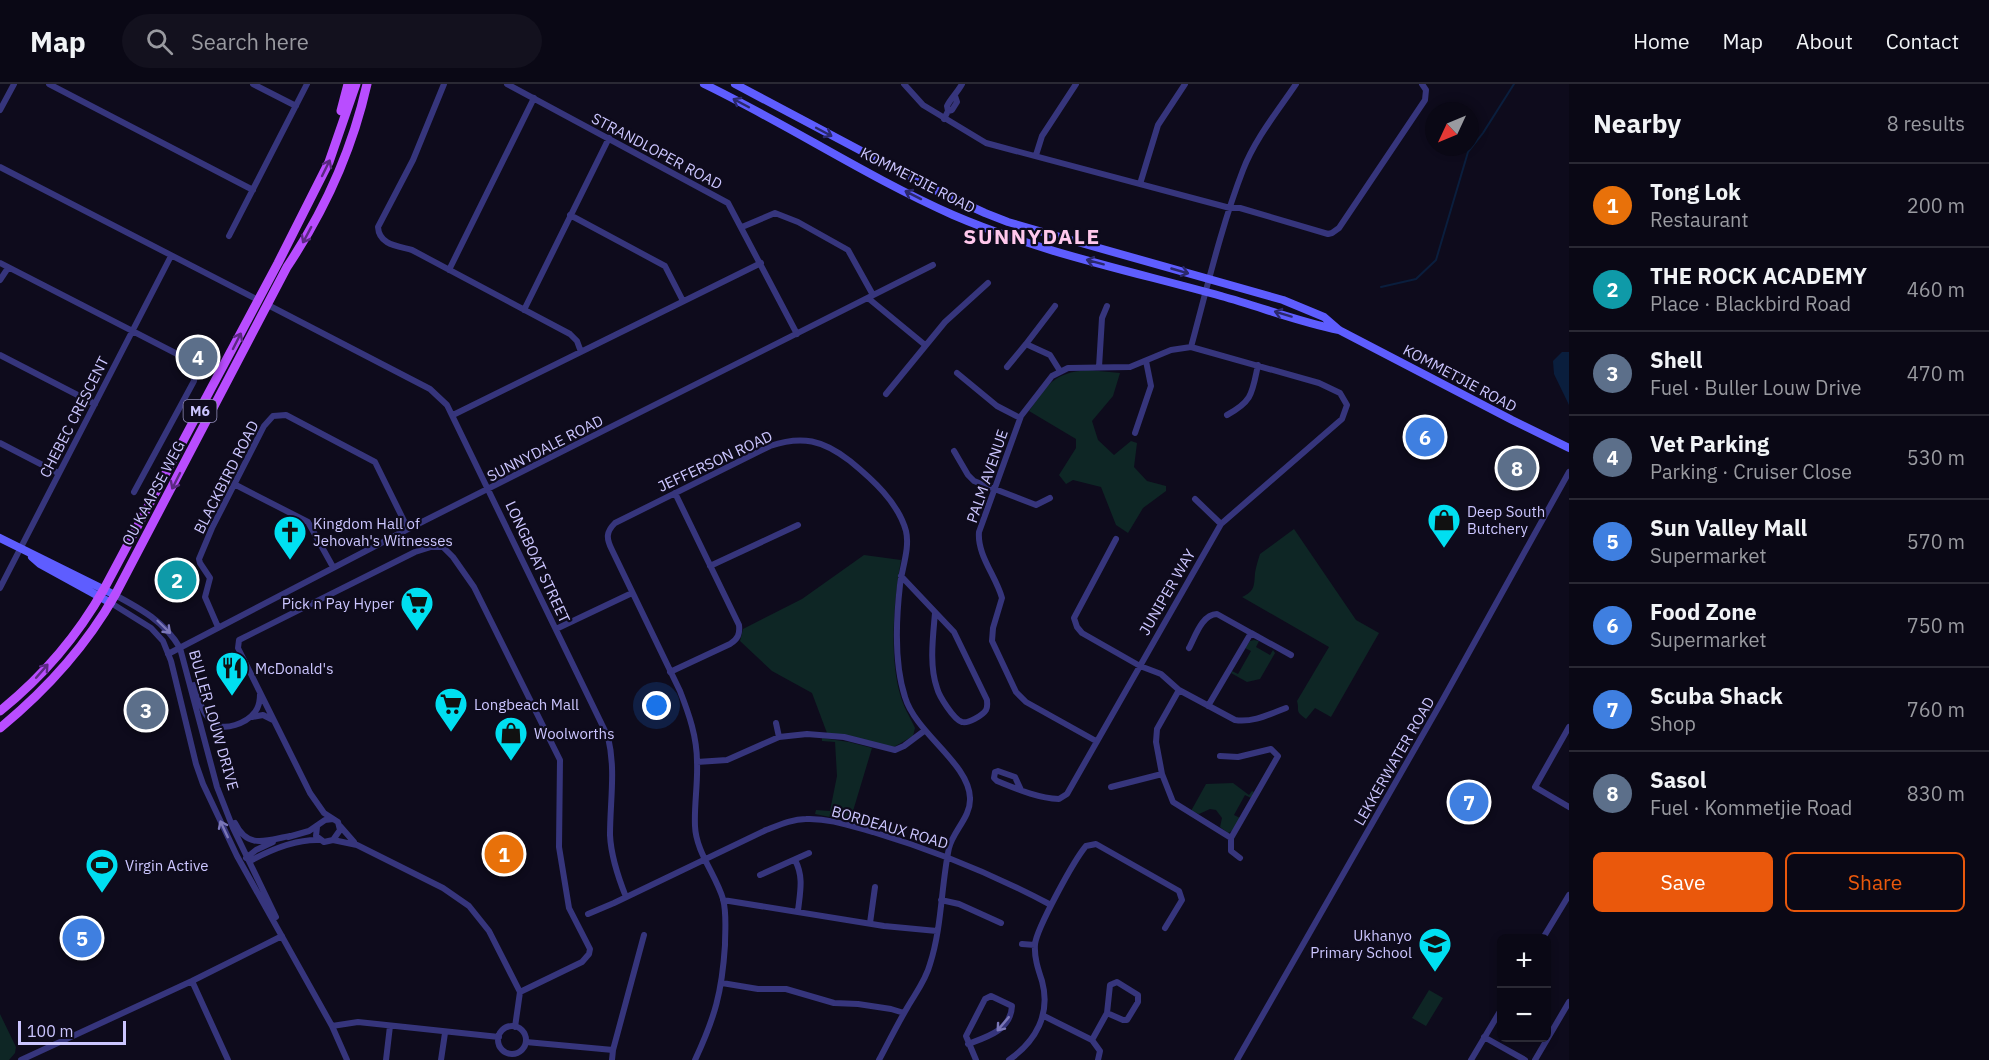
<!DOCTYPE html>
<meta charset="utf-8">
<style>
body{margin:0;font-family:"IBM Plex Sans",sans-serif;background:#13111e;color:#f1f3f6}
.controls{position:absolute;right:18px;bottom:18px;display:grid;overflow:hidden;border-radius:9px;box-shadow:0 3px 9px #0003}
.controls button{width:54px;height:54px;display:grid;place-items:center;padding:0;border:0;border-bottom:2px solid #2a2934;background:#0a0815;color:#f1f3f6;font:30px sans-serif}
.compass{position:absolute;left:1425px;top:18px;width:54px;height:54px;border-radius:50%;background:#0a0815;box-shadow:0 3px 9px #0003;rotate:226deg}
.scale{position:absolute;left:18px;bottom:15px;width:108px;box-sizing:border-box;padding-left:6px;border:3px solid #ccc6ff;border-top:0;font-size:16px;line-height:21px;white-space:nowrap;color:#ccc6ff;-webkit-text-stroke:4px #0e0b1c;paint-order:stroke}
.you{position:absolute;left:657px;top:622px;width:21px;height:21px;margin:-15px;border:4px solid #fff;border-radius:50%;background:#1a73e8;box-shadow:0 0 0 9px #1a73e833}
.badge{display:grid;place-items:center;width:39px;height:39px;border-radius:50%;background:#ea580c;color:#fff;font-size:20px;font-weight:700}
.pin{position:absolute;translate:-50% -50%;border:3px solid #fff;box-shadow:0 2px 6px #0006}
.list{margin:0;padding:0;list-style:none}
h2{display:flex;justify-content:space-between;align-items:center;height:78px;margin:0;padding:0 24px;font-size:26px}
h2 small{font-size:20px;font-weight:400;color:#999aa0}
.list li{display:grid;grid-template-columns:39px 1fr auto;gap:18px;align-items:center;box-sizing:border-box;height:84px;padding:0 24px;border-top:2px solid #2a2934}
.list b{display:block;font-size:22px;white-space:nowrap}
.list p{margin:0;font-size:20px;white-space:nowrap;color:#999aa0}
.list em{font-size:20px;font-style:normal;color:#999aa0}
.actions{display:flex;gap:12px;padding:18px 24px}
.actions a{flex:1;padding:14px 0;border:2px solid #ea580c;border-radius:9px;text-align:center;font-size:21px;color:#ea580c}
.actions .main{background:#ea580c;color:#fff}
.icon{flex:none;width:33px;height:33px;fill:none;stroke:currentColor;stroke-width:2;stroke-linecap:round;stroke-linejoin:round}
.map{position:relative;flex:none;width:1569px;height:976px;overflow:hidden}
header{display:flex;align-items:center;gap:36px;box-sizing:border-box;height:84px;padding:0 30px;background:#0a0815;border-bottom:2px solid #2a2934}
header strong{font-size:28px}
nav{display:flex;gap:33px;margin-inline-start:auto;font-size:21px}
.search{width:420px;height:54px;background:#13111e;display:flex;align-items:center;gap:15px;box-sizing:border-box;padding:0 21px;border-radius:33px;color:#999aa0;font-size:22px}
main{display:flex}
aside{flex:1;background:#0a0815}
.map>svg:first-child{display:block}
.green{fill:#0e2625}
.water{fill:#0a1e3d}
.lines{fill:none;stroke-linecap:round;stroke-linejoin:round}
.stream{stroke:#0a1e3d;stroke-width:2}
.street{stroke:#36357c;stroke-width:6}
.secondary{stroke:#5e5dff;stroke-width:8}
.primary{stroke:#b94dff;stroke-width:9}
.oneway{stroke:#2a286b}
.oneway2{stroke:#5b2982}
.oneway3{stroke:#7a76b7}
.labels{text-anchor:middle;dominant-baseline:central;stroke-width:4.5;stroke-linejoin:round;paint-order:stroke}
.shield{fill:#0e0b1c;stroke:#938ebb;stroke-width:1.5}
.shield-label{font-size:14px;font-weight:bold;fill:#ccc6ff}
.street-label{font-size:15px;fill:#ccc6ff;stroke:#0e0b1c}
.poi-label{font-size:15px;fill:#ccc6ff;stroke:#0e0b1c;text-anchor:start}
.district-label{font-size:21px;font-weight:bold;letter-spacing:1.5px;fill:#ffc8ec;stroke:#0e0b1c}
</style>
<header>
<strong>Map</strong>
<div class="search"><svg class="icon" aria-label="search" viewBox="0 0 24 24"><circle cx="10" cy="10" r="6"/><path d="M15 15l6 6"/></svg>Search here</div>
<nav><a>Home</a><a>Map</a><a>About</a><a>Contact</a></nav>
</header>
<main>
<div class="map">
<svg width="1569" height="976" viewBox="0 0 1569 976">
<rect width="100%" height="100%" fill="#0e0b1c"/>
<path class="green" d="M1088 286 1120 289 1113 312 1092 337 1098 356 1114 371 1131 357 1137 359 1134 383 1147 397 1166 402V407L1143 424 1128 449 1116 441 1101 403 1073 396 1066 400 1059 391 1076 364V355L1029 327C1049 300 1052 289 1088 286Z
M1294 445 1356 536 1379 549 1331 633 1315 624 1306 635C1294 626 1300 628 1297 617L1329 563 1242 513C1255 507 1254 502 1255 489 1256 483 1258 476 1260 470Z
M864 471 901 476C894 515 889 572 900 610 903 622 910 633 915 644L913 652 894 663 827 649 812 609 772 587 740 557 743 545 802 515Z
M1254 556 1259 557 1256 563 1270 571 1273 566 1275 569 1260 595 1247 598 1231 589 1232 587 1238 590 1251 567 1245 564 1250 557Z
M822 654 849 658 872 664 850 737 815 730 816 726 830 727 837 692 835 658 822 657Z
M1233 699 1249 711 1252 707 1254 708 1251 714 1245 711 1234 731 1240 734 1232 747 1228 749 1220 743 1222 734 1216 726 1210 725 1199 730 1191 727 1206 700Z
M1429 906 1443 914 1426 942 1412 934Z
M0 930 16 963 15 969 9 976H0Z"/>
<path class="water" d="M1562 268H1569V321L1554 290 1553 277Z"/>
<g class="lines">
<path class="stream" d="M1381 203 1416 195 1436 176 1468 68 1483 49 1514 0"/>
<path class="street" d="M49 0 253 106
M253 0 296 22
M444 0 413 76 378 143C379 161 398 162 412 166L570 250 577 257 581 268
M507 0 728 119 797 250
M904 0 923 21 986 59 1230 124H1240L1328 150 1332 149 1339 144 1425 16 1426 6 1422 0
M0 26 14 0
M948 27 952 26 957 18 955 12
M944 35 948 27 947 22C951 14 957 9 962 0
M1036 71 1042 52 1076 0
M0 83 258 216
M1140 100 1158 41 1185 0
M570 131 665 182 683 217
M742 143 775 129 798 138 848 166 873 211
M229 152 307 0
M0 179 183 273C193 279 196 285 194 297L134 408
M449 186 534 14
M0 196 8 184
M868 214 925 261
M268 221 430 305 447 321 608 653C616 686 610 717 610 751 611 773 618 793 626 813
M524 226 609 54
M1026 260 1055 222
M1191 263C1207 204 1221 143 1243 86 1255 55 1277 28 1296 0
M0 271 95 320
M1007 283 1026 260 1050 271 1060 287
M1099 283 1102 234 1107 222
M957 289 997 322 1020 334
M886 310 945 238 988 199
M453 331 761 179
M1227 331C1253 317 1252 309 1258 281
M1135 349 1151 302 1146 277
M0 359 58 389
M954 367 968 391 974 397 1036 421 1050 414
M234 400 308 438 333 483
M1195 415 1221 440
M1116 455 1074 534 1077 543 1082 549 1140 582 1161 590 1179 606 1235 636C1252 639 1270 630 1286 624
M710 482 798 441
M901 492 954 548 987 616C987 620 988 622 986 626 983 631 968 640 962 638 954 636 939 612 937 604 929 581 933 553 935 529
M0 504 171 172
M115 511C141 525 165 538 180 564L217 703 233 744 276 833
M111 519 151 544 163 557 171 577 196 680 203 700 237 772 332 942 347 976
M218 543 205 513 210 494 200 479 199 475 212 444 264 342 273 332 286 331 375 378 408 445
M556 545 632 509
M1189 564C1195 553 1202 530 1217 530L1251 549
M168 570 408 445 933 181
M670 588 730 560C738 555 740 550 739 541L675 409
M194 601C199 614 202 630 213 639 224 648 247 639 255 628 259 623 260 617 260 610
M1179 606 1157 645 1156 658 1162 690 1173 718 1231 754 1278 672 1271 665 1238 673 1220 672
M1208 622 1251 549 1291 571
M252 633 263 631 273 636
M776 639 779 653
M1569 643 1535 703 1569 723
M697 678 727 676 779 653 807 650 844 653 895 666 904 662 924 647
M1111 703 1162 690
M1021 706 1015 693 998 687 995 688 994 694 997 697C1017 705 1037 714 1059 715L1067 710 1221 440 1342 335 1347 321 1340 309 1319 299 1191 263 1171 266 1130 283 1068 284 1052 292 1021 332 979 448C977 471 996 492 1002 514L993 544 992 557 1016 608 1026 618 1096 657
M235 739C248 766 267 756 290 752
M340 742 354 758
M317 743 316 752 324 758 333 756 340 746 338 738 324 729 310 709 244 576 238 564 239 556 415 468 431 463H443L453 473 474 503 560 676 559 763 569 824 590 865 589 870 582 878 520 908
M288 753 309 747 325 736 333 735
M1231 754V767L1240 774
M333 756 357 761 443 804 469 822 489 847 520 908 515 943
M246 774 256 766 273 758
M795 776C804 793 800 808 798 827
M250 777C270 766 296 755 320 756
M760 791 809 769
M723 816 884 842 937 847
M941 816 959 820 1001 839
M588 830 614 819 766 746C779 741 792 735 806 735 829 734 851 742 873 748 936 767 993 790 1051 821
M870 839 875 803
M1543 854 1569 811
M1022 860 1035 861
M192 897 228 976
M722 899 758 905H786L834 919 858 920 891 925 904 929
M1044 932 1092 956 1100 967 1098 976
M332 942 358 938 499 953
M498 956a14 14 0 1 1 28 0a14 14 0 1 1-28 0Z
M1484 953 1525 976
M1092 956 1107 929 1110 901 1117 898 1138 911V918L1127 936H1123L1107 929
M526 958 613 966
M968 960C987 953 1011 946 1012 922L991 912 985 915 966 952 976 976
M21 976 192 897 282 852
M386 976 390 942
M441 976 445 949
M612 976 613 966 644 851
M695 976C715 933 722 908 725 861 725 846 727 830 723 815 716 791 696 768 695 742 694 721 698 699 697 678 697 653 689 630 680 607L612 466C606 454 606 448 615 439L770 362C802 351 823 356 850 377 872 395 898 418 906 447 910 464 902 484 900 501 896 536 894 579 905 613 916 650 969 679 970 714 971 733 953 747 949 764 941 802 942 843 930 880 926 896 915 910 907 924 897 941 888 959 879 976
M1009 976C1036 957 1051 930 1042 897 1038 885 1034 873 1035 860 1037 844 1074 776 1086 762L1096 760 1179 807 1182 816 1165 844
M1237 976 1442 617 1569 388
M1471 976 1502 924
M1535 976 1569 918"/>
<path class="secondary" d="M704 0C789 41 867 93 953 131 1039 168 1131 187 1221 212 1261 223 1299 238 1339 246
M735 0 933 105 985 129 1008 138 1060 153 1283 216 1324 233 1339 246 1512 336 1569 364
M0 454 115 511
M32 473 40 480 111 519"/>
<path class="primary" d="M341 27 348 0
M0 627C41 594 78 551 104 505L278 179 329 78 356 0
M0 644C45 607 86 562 115 511L287 183C325 126 352 67 367 0"/>
</g>
<defs><path id="oneway-shaft" d="M-6 0H5M1.5-3L5.5 0L1.5 3" fill="none" stroke-width="1.6" stroke-linecap="round" stroke-linejoin="round" transform="scale(1.5)"/></defs>
<g class="oneway">
<use href="#oneway-shaft" transform="translate(741 19) rotate(-152)"/>
<use href="#oneway-shaft" transform="translate(824 48) rotate(28)"/>
<use href="#oneway-shaft" transform="translate(913 111) rotate(-153)"/>
<use href="#oneway-shaft" transform="translate(1095 178) rotate(-165)"/>
<use href="#oneway-shaft" transform="translate(1180 187) rotate(16)"/>
<use href="#oneway-shaft" transform="translate(1283 230) rotate(-163)"/>
</g>
<g class="oneway2">
<use href="#oneway-shaft" transform="translate(326 84) rotate(-64)"/>
<use href="#oneway-shaft" transform="translate(307 151) rotate(118)"/>
<use href="#oneway-shaft" transform="translate(237 257) rotate(-63)"/>
<use href="#oneway-shaft" transform="translate(176 397) rotate(117)"/>
<use href="#oneway-shaft" transform="translate(42 587) rotate(-49)"/>
</g>
<g class="oneway3">
<use href="#oneway-shaft" transform="translate(164 543) rotate(44)"/>
<use href="#oneway-shaft" transform="translate(224 745) rotate(-115)"/>
<use href="#oneway-shaft" transform="translate(1003 940) rotate(130)"/>
</g>
<defs>
<g id="shop-pin" transform="scale(1.725)"><path d="M0 17L-7.5 6A9.5 9.5 0 1 1 7.5 6Z" fill="#00dff1" stroke="#0e0b1c"/><path d="M-5-2.5h2.3a2.7 3.5 0 0 1 5.4 0H5L5.5 6h-11ZM-1.5-2.5h3a1.5 2.3 0 0 0-3 0Z" fill="#111"/></g>
<g id="church-pin" transform="scale(1.725)"><path d="M0 17L-7.5 6A9.5 9.5 0 1 1 7.5 6Z" fill="#00dff1" stroke="#0e0b1c"/><path d="M-1.2-6h2.4v3.5h3.3v2.4h-3.3V6h-2.4V-.1h-3.3v-2.4h3.3Z" fill="#111"/></g>
<g id="supermarket-pin" transform="scale(1.725)"><path d="M0 17L-7.5 6A9.5 9.5 0 1 1 7.5 6Z" fill="#00dff1" stroke="#0e0b1c"/><path d="M-6-5.5h2.5l.6 2H6L4.5 2H-2.5L-4.4-4H-6ZM-1.5 3.2a1.3 1.3 0 1 0 .1 0ZM3 3.2a1.3 1.3 0 1 0 .1 0Z" fill="#111"/></g>
<g id="restaurant-pin" transform="scale(1.725)"><path d="M0 17L-7.5 6A9.5 9.5 0 1 1 7.5 6Z" fill="#00dff1" stroke="#0e0b1c"/><path d="M-5-6h1v4h1v-4h1v4h1v-4h1v5L-1.5 .5V6h-2V.5L-5-1ZM5-6V6H3V1.5H1.5Q1.5-4 5-6Z" fill="#111"/></g>
<g id="stadium-pin" transform="scale(1.725)"><path d="M0 17L-7.5 6A9.5 9.5 0 1 1 7.5 6Z" fill="#00dff1" stroke="#0e0b1c"/><path d="M0-5a6.5 5 0 1 0 0 10a6.5 5 0 1 0 0-10ZM-3.5-1.8h7v3.6h-7Z" fill="#111"/></g>
<g id="school-pin" transform="scale(1.725)"><path d="M0 17L-7.5 6A9.5 9.5 0 1 1 7.5 6Z" fill="#00dff1" stroke="#0e0b1c"/><path d="M0-5L7-2L0 1L-7-2ZM-4 1L0 2.5L4 1V4Q0 6-4 4Z" fill="#111"/></g>
</defs>
<g fill-rule="evenodd">
<use href="#shop-pin" x="1444" y="436"/>
<use href="#church-pin" x="290" y="448"/>
<use href="#supermarket-pin" x="417" y="519"/>
<use href="#restaurant-pin" x="232" y="584"/>
<use href="#supermarket-pin" x="451" y="620"/>
<use href="#shop-pin" x="511" y="649"/>
<use href="#stadium-pin" x="102" y="781"/>
<use href="#school-pin" x="1435" y="860"/>
</g>
<g class="labels">
<rect class="shield" x="183.5" y="316" width="33" height="22" rx="4.5"/>
<g class="shield-label">
<text x="200" y="327">M6</text>
</g>
<g class="street-label">
<text transform="translate(657 67) rotate(28)">STRANDLOPER ROAD</text>
<text transform="translate(918 96) rotate(27)">KOMMETJIE ROAD</text>
<text transform="translate(1460 294) rotate(28)">KOMMETJIE ROAD</text>
<text transform="translate(74 333) rotate(-63)">CHEBEC CRESCENT</text>
<text transform="translate(545 364) rotate(-27)">SUNNYDALE ROAD</text>
<text transform="translate(715 377) rotate(-25)">JEFFERSON ROAD</text>
<text transform="translate(987 392) rotate(-71)">PALM AVENUE</text>
<text transform="translate(226 393) rotate(-63)">BLACKBIRD ROAD</text>
<text transform="translate(153 409) rotate(-62)">OU KAAPSE WEG</text>
<text transform="translate(538 478) rotate(65)">LONGBOAT STREET</text>
<text transform="translate(1167 508) rotate(-60)">JUNIPER WAY</text>
<text transform="translate(214 636) rotate(74)">BULLER LOUW DRIVE</text>
<text transform="translate(1394 677) rotate(-60)">LEKKERWATER ROAD</text>
<text transform="translate(890 743) rotate(16)">BORDEAUX ROAD</text>
</g>
<g class="poi-label">
<text x="1467" y="427">Deep South<tspan x="1467" dy="17">Butchery</tspan></text>
<text x="313" y="439">Kingdom Hall of<tspan x="313" dy="17">Jehovah's Witnesses</tspan></text>
<text x="394" y="519" text-anchor="end">Pick n Pay Hyper</text>
<text x="255" y="584">McDonald's</text>
<text x="474" y="620">Longbeach Mall</text>
<text x="534" y="649">Woolworths</text>
<text x="125" y="781">Virgin Active</text>
<text x="1412" y="851" text-anchor="end">Ukhanyo<tspan x="1412" dy="17">Primary School</tspan></text>
</g>
<g class="district-label">
<text x="1032" y="152">SUNNYDALE</text>
</g>
</g>
</svg>
<div class="controls">
<button>+</button>
<button>−</button>
</div>
<svg class="compass" viewBox="-18 -18 36 36"><path d="M0-13l5 13h-10z" fill="#e53935"/><path d="M0 13l5-13h-10z" fill="#999aa0"/></svg>
<div class="scale">100 m</div>
<div class="you"></div>
<div class="pin badge" style="left:504px;top:770px;background:#e8710a">1</div>
<div class="pin badge" style="left:177px;top:496px;background:#0f9aa8">2</div>
<div class="pin badge" style="left:146px;top:626px;background:#5c6f8a">3</div>
<div class="pin badge" style="left:198px;top:273px;background:#5c6f8a">4</div>
<div class="pin badge" style="left:82px;top:854px;background:#3f7fe0">5</div>
<div class="pin badge" style="left:1425px;top:353px;background:#3f7fe0">6</div>
<div class="pin badge" style="left:1469px;top:718px;background:#3f7fe0">7</div>
<div class="pin badge" style="left:1517px;top:384px;background:#5c6f8a">8</div>
</div>
<aside>
<h2>Nearby<small>8 results</small></h2>
<ul class="list">
<li><span class="badge" style="background:#e8710a">1</span><div><b>Tong Lok</b><p>Restaurant</p></div><em>200 m</em></li>
<li><span class="badge" style="background:#0f9aa8">2</span><div><b>THE ROCK ACADEMY</b><p>Place · Blackbird Road</p></div><em>460 m</em></li>
<li><span class="badge" style="background:#5c6f8a">3</span><div><b>Shell</b><p>Fuel · Buller Louw Drive</p></div><em>470 m</em></li>
<li><span class="badge" style="background:#5c6f8a">4</span><div><b>Vet Parking</b><p>Parking · Cruiser Close</p></div><em>530 m</em></li>
<li><span class="badge" style="background:#3f7fe0">5</span><div><b>Sun Valley Mall</b><p>Supermarket</p></div><em>570 m</em></li>
<li><span class="badge" style="background:#3f7fe0">6</span><div><b>Food Zone</b><p>Supermarket</p></div><em>750 m</em></li>
<li><span class="badge" style="background:#3f7fe0">7</span><div><b>Scuba Shack</b><p>Shop</p></div><em>760 m</em></li>
<li><span class="badge" style="background:#5c6f8a">8</span><div><b>Sasol</b><p>Fuel · Kommetjie Road</p></div><em>830 m</em></li>
</ul>
<div class="actions"><a class="main">Save</a><a>Share</a></div>
</aside>
</main>
